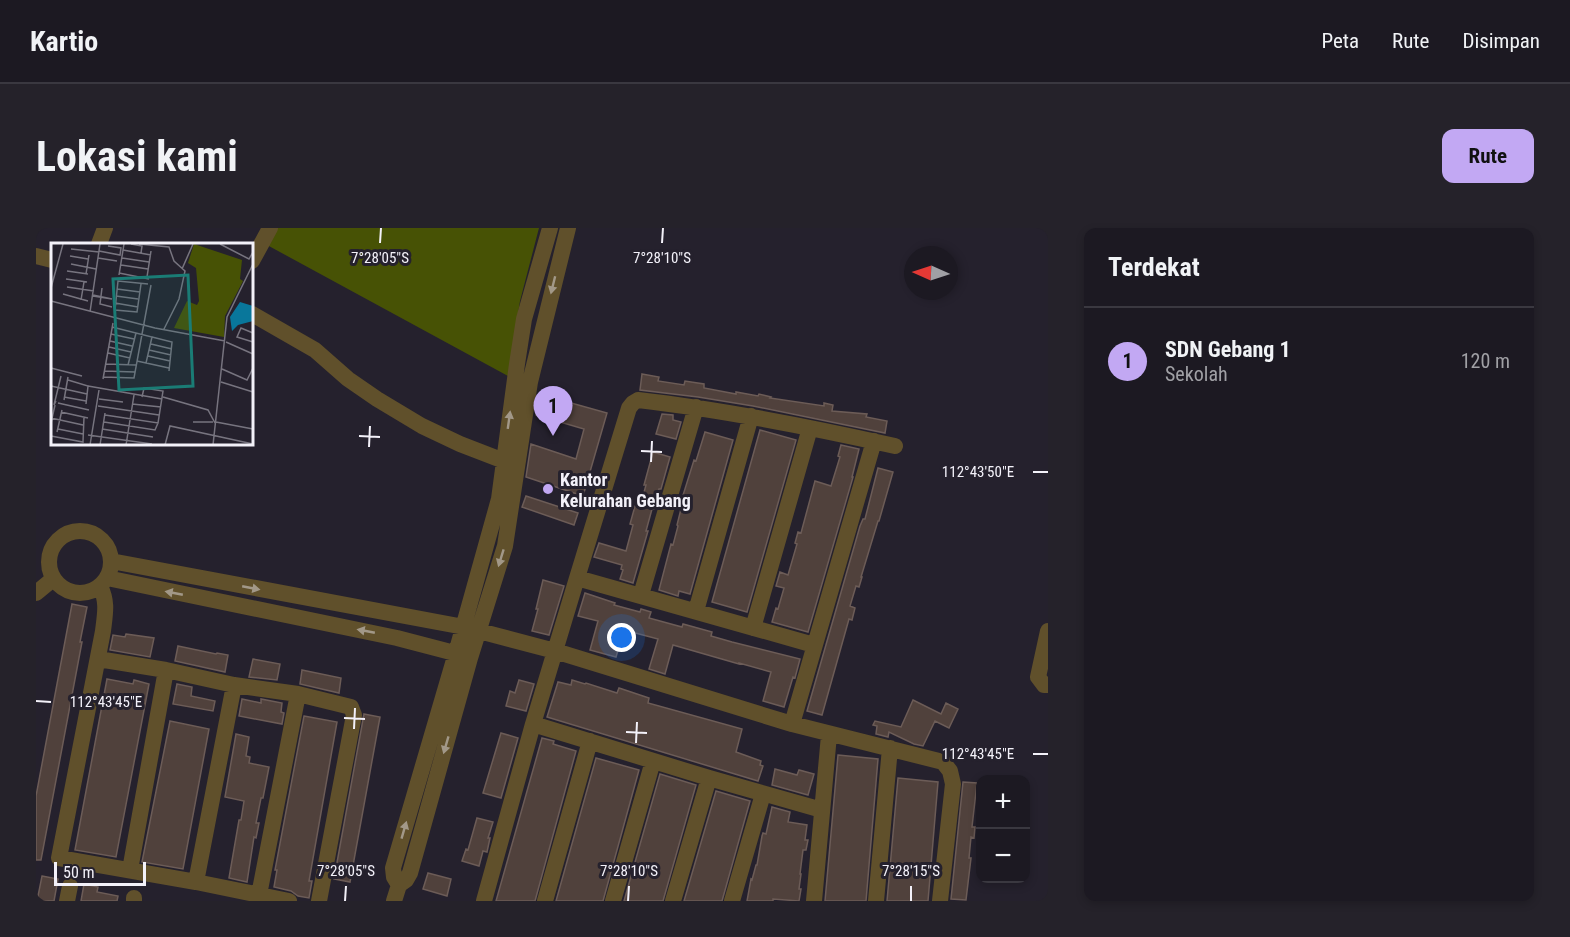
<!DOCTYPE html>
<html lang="id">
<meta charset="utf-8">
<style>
body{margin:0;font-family:"Roboto Condensed",sans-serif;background:#25222a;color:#f1f3f6}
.controls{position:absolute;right:18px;bottom:18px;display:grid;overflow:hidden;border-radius:12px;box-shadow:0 3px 9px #0003}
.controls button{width:54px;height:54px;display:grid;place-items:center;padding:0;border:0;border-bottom:2px solid #3a3840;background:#1c1922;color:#f1f3f6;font:30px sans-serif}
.compass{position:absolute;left:868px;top:18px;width:54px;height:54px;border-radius:50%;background:#1c1922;box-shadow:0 3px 9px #0003;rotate:273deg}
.scale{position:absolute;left:18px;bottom:15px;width:92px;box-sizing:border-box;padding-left:6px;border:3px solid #f3f1f9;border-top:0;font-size:16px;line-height:21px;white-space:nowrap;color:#f3f1f9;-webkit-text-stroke:4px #25212d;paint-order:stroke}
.you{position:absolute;left:586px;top:410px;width:21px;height:21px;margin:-15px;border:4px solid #fff;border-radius:50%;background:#1a73e8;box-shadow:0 0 0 9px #1a73e833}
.badge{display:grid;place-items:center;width:39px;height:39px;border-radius:50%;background:#c2a8f3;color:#111;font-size:20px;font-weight:700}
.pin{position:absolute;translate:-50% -50px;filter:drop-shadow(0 2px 3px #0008)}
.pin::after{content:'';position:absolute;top:32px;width:21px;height:18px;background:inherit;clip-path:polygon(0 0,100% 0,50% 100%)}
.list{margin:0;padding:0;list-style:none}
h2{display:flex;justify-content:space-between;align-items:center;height:78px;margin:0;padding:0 24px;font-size:26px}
h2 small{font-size:20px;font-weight:400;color:#a0a0a5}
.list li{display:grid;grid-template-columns:39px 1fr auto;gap:18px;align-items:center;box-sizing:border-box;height:108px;padding:0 24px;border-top:2px solid #3a3840}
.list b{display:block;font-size:22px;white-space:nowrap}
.list p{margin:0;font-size:20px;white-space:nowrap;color:#a0a0a5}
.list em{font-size:20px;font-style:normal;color:#a0a0a5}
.map{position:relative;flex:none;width:1012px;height:673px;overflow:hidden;border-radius:12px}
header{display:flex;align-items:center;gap:36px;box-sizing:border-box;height:84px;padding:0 30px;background:#1c1922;border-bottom:2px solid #3a3840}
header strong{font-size:28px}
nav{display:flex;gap:33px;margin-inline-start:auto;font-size:21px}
.intro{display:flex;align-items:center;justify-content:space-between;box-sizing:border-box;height:144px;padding:0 36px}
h1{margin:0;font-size:42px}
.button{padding:15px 27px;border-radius:12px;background:#c2a8f3;color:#111;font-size:21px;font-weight:700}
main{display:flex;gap:36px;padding:0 36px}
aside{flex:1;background:#1c1922;border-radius:12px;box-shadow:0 3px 9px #0003}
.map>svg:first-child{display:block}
.green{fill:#475205}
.building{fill:#50413c;stroke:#6c5c57;stroke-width:1.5}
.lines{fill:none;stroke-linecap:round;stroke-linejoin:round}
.minor{stroke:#60502b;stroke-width:16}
.oneway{fill:#a29888}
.ticks{fill:none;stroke:#f3f1f9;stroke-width:2}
.poi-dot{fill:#c2a8f3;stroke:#25212d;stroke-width:2}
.labels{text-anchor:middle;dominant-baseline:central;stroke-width:6;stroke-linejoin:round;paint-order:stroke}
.poi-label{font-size:18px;font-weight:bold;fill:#f3f1f9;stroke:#25212d;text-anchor:start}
.inset-road{fill:none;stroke:#77747f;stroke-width:1.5}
.view{fill:#1a7c75;fill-opacity:0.15;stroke:#1a7c75;stroke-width:3}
.inset-edge{fill:none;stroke:#f3f1f9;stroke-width:3}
.ticks-label{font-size:15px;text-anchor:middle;fill:#f3f1f9;stroke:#25212d;stroke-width:6;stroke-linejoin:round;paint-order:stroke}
</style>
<header>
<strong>Kartio</strong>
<nav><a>Peta</a><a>Rute</a><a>Disimpan</a></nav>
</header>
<div class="intro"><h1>Lokasi kami</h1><a class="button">Rute</a></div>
<main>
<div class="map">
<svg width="1012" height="673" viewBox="0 0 1012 673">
<rect width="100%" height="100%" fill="#25212d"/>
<path class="green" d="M241 0H503L484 73 472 148 231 17Z"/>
<path class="building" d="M606 146 623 149 622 153 648 157 649 153 668 156V160L700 166V164L722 168 723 166 735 169 734 170 788 178V175L797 177 796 183 831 186 830 189 851 193 849 205 717 178 662 169 604 162Z
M503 166 571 185 547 268 490 249 495 216 540 231 548 201 500 187Z
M626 186 637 187V192L645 194 640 211 620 206Z
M724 202 760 212 711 384 676 374Z
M669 204 697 212 654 366 643 363 642 368 623 362 635 316 637 317 642 298 641 297 645 281 643 280 658 232 660 233Z
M805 217 823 221 816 249H817L772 404 736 394 740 380 742 381 748 360 740 358 744 344 752 347 761 316 759 315 762 304 765 305 779 253 795 258 804 229 802 228Z
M617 224 634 229 625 261H623L618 281H616L610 303H612L597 355 584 351 587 342 585 341 586 337 558 329 563 315 590 323 597 297 594 296 599 278 604 279 610 257H608Z
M842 240 857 244 843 293H842L825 349H826L823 359 820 358 814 378 819 380 816 392 813 391 786 487 771 483 824 298 827 291H829Z
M490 268 542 285 538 297 486 279Z
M507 352 528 358 513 407 496 403 502 381H500Z
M549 365 579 375 578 377 604 384 605 381 615 384 613 390 646 399 647 396 676 404 675 408 696 414 764 431 759 450 757 449 748 479 727 473 735 444 703 435V436L637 417 629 446 613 441 622 411 588 402 580 429 554 422 562 393 542 388Z
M36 376 51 379 44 414H46L5 632H0V568Z
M90 406 118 410 114 429 74 422 77 407 89 409Z
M142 418 180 426 181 425 192 427 189 444 139 433Z
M217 431 244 436 241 452 213 449Z
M266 442 305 450 303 465 264 456Z
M71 451 97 456 98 452 113 456 80 629 39 622Z
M483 452 498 456 490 483 470 478 474 463 479 465Z
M536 452 549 456 550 455 581 465 583 460 613 470 612 475 706 501 700 524 725 533 724 537 727 538 722 553 511 489 522 454 535 457Z
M141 456 156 459 155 468 179 473 177 483 137 476Z
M206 471 225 475V471L246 475 245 484 248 485 246 496 203 488Z
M877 472 905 486 910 475 922 481 913 500 899 493 887 518 878 516 853 504 852 509 840 506 841 498 837 497 839 493 865 499Z
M328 486 344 489 314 654 298 651Z
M268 488 301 494 273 653H276L273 670 262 668 255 663 238 659 241 642H239Z
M134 493 173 501 147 641 106 634Z
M465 505 482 510 465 570 447 565Z
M200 506 213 509 210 528 214 529 213 535 233 539 227 570H225L220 595H223L220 610 218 609 211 654 193 650 203 592H205L208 573 189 569Z
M506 510 518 513 517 516 540 523 499 673H460Z
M802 527 842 531 830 673H789Z
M560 530 603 542 567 673H520Z
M739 541 761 547 763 542 778 546 772 567 736 557Z
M624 546 660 557 627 673H588Z
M862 550 902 554 892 673H851Z
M927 554 941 555 936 599H939L938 610 935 609 933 630H935L930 672 915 671Z
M680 563 714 573 686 673H648Z
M736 579 754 584 752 594 771 597 769 612H772L770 622H767L764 646H765L763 661H765L763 673 737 671V673H711L715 651 716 652 720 637H721L726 608 727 605 730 606Z
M441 590 457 594 452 610H454L451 624 447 623 443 638 426 633 430 621 432 622Z
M392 645 415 651 411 668 387 661Z
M6 648 22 651 18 673H1Z
M48 656 62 659 61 664 82 668 81 673H45Z"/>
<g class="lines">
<path class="minor" d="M63 16 69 0
M0 28 16 32
M216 33 234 0
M216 86 279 122 312 151 341 171 386 198 424 216 476 236
M13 334a31 31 0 1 1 62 0a31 31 0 1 1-62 0Z
M75 333 428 399 519 423 756 496 907 534 914 543 917 556 904 673
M71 350 361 410 430 428
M541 350 593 180 597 175 602 172C689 182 774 199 859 218
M64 358C72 374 69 386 67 403L23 630 160 654 253 673
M0 365 17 351
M605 367 660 179
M660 383 715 188
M717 400 774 200
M1012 403 1002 449 1008 457H1012
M62 431 130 442 198 457 262 466 315 479 318 487 283 673
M497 496 673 550 786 582
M756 496 838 213
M94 642 130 442
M160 654 198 457
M363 657 358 649 357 640 420 425 463 271 481 136 488 91 514 0
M223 667 262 466
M31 673 34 658
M98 673V670
M358 673 363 657 370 652 374 645 434 430 469 318 494 154 532 0
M448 673 497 496 541 350 778 417
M509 673 554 513
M577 673 617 533
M637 673 673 550
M696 673 727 566
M778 673 793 507
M840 673 854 520"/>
</g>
<defs><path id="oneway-solid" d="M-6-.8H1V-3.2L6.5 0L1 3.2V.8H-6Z" transform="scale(1.5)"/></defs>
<g class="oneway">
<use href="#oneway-solid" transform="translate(517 57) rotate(104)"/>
<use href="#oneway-solid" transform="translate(473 192) rotate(-82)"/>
<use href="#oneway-solid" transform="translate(465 330) rotate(107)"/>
<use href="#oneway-solid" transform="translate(215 360) rotate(11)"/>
<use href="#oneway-solid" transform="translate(138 365) rotate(-169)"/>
<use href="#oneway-solid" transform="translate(330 403) rotate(-169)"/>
<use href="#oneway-solid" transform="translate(410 517) rotate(106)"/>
<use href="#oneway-solid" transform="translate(368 602) rotate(-74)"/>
</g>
<path class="ticks" d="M344 15 345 0M626 15 627 0M323 208 344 209M333 219 334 198M605 223 626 224M615 234 616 213M997 244H1012M0 473 15 474M308 490 329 491M318 501 319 480M590 504 611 505M600 515 601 494M997 526H1012M309 673 310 658M592 673 593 658M875 673V658"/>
<circle class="poi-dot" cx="512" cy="261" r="6"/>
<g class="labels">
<g class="poi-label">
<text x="524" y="251">Kantor<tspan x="524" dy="21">Kelurahan Gebang</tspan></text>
</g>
</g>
<g transform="translate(15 15)">
<rect width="202" height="202" fill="#25212d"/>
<path d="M143 1 191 17 189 36 192 38 174 73 173 94 123 85 136 58 146 62 148 58 145 25 137 20Z" fill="#475205"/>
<path d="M189 59 202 63V78L187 82 181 88 179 74Z" fill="#09779b"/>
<path class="inset-road" d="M80 1 91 3 90 10M88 1 118 4 123 18 134 28 128 56 113 86M169 1 198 16 202 9M20 6 48 9M72 7 100 12M48 8 69 12 70 5 57 3M19 13 37 16M47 15 66 18M71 15 98 19M20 21 45 26M70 22 97 26M131 26 142 1M16 28 37 31M68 30 98 36M35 31 38 12M68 32 73 1M96 34 100 8M15 36 36 39M90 41 86 69 64 67 67 38 97 41M16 44 43 48M0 45 12 1M51 45 49 61 61 64M66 46 89 49M12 51 37 58M42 53 61 56 42 52M65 53 87 56M30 57 33 39M0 58 104 85 174 98M64 60 87 64M39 69 49 1M61 84 101 94 95 120M202 90 190 85 186 94 202 99M60 91 83 96M101 94 121 99 118 128M59 98 81 103M175 99 202 111M100 101 121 106M58 104 80 109M98 107 120 112M57 110 79 115M97 113 119 118M86 118 118 125M55 121 85 122M77 122 85 90M0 125 31 133M171 126 196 137 202 125M53 128 84 129M52 134 83 135 100 42M52 136 62 80M17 137 37 143 35 161M170 139 202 149M0 143 36 151M37 143 111 156M13 154 35 158M112 154 157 167 164 180M48 156 72 159M13 157 17 134M5 158 3 162 10 133M7 160 38 167M81 161 110 164M47 163 108 172M10 169 37 175M54 172 107 180 112 148 93 145 91 154M0 175 32 182M53 179 104 187 107 180M142 179H162M165 179 202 186M0 180 4 162M7 186 32 191M51 186 102 194M6 189 11 167M37 192 101 201M0 193 32 199 33 174M39 202 48 147M49 202 54 170M75 202 83 152M114 202 119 183 202 201M162 202 176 74 202 21"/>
<path class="view" d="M137 32 142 143 68 147 62 36Z"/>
<rect width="202" height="202" class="inset-edge"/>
</g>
<g class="ticks-label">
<text x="344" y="35">7°28'05"S</text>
<text x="626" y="35">7°28'10"S</text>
<text x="942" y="249">112°43'50"E</text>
<text x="70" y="479">112°43'45"E</text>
<text x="942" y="531">112°43'45"E</text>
<text x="310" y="648">7°28'05"S</text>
<text x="593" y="648">7°28'10"S</text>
<text x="875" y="648">7°28'15"S</text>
</g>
</svg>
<div class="controls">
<button>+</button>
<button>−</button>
</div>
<svg class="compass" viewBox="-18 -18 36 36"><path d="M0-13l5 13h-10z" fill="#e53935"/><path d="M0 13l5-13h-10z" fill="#a0a0a5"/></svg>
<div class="scale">50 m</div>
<div class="you"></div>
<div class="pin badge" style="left:517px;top:208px">1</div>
</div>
<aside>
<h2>Terdekat<small></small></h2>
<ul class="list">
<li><span class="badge">1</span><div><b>SDN Gebang 1</b><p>Sekolah</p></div><em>120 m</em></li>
</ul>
</aside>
</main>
